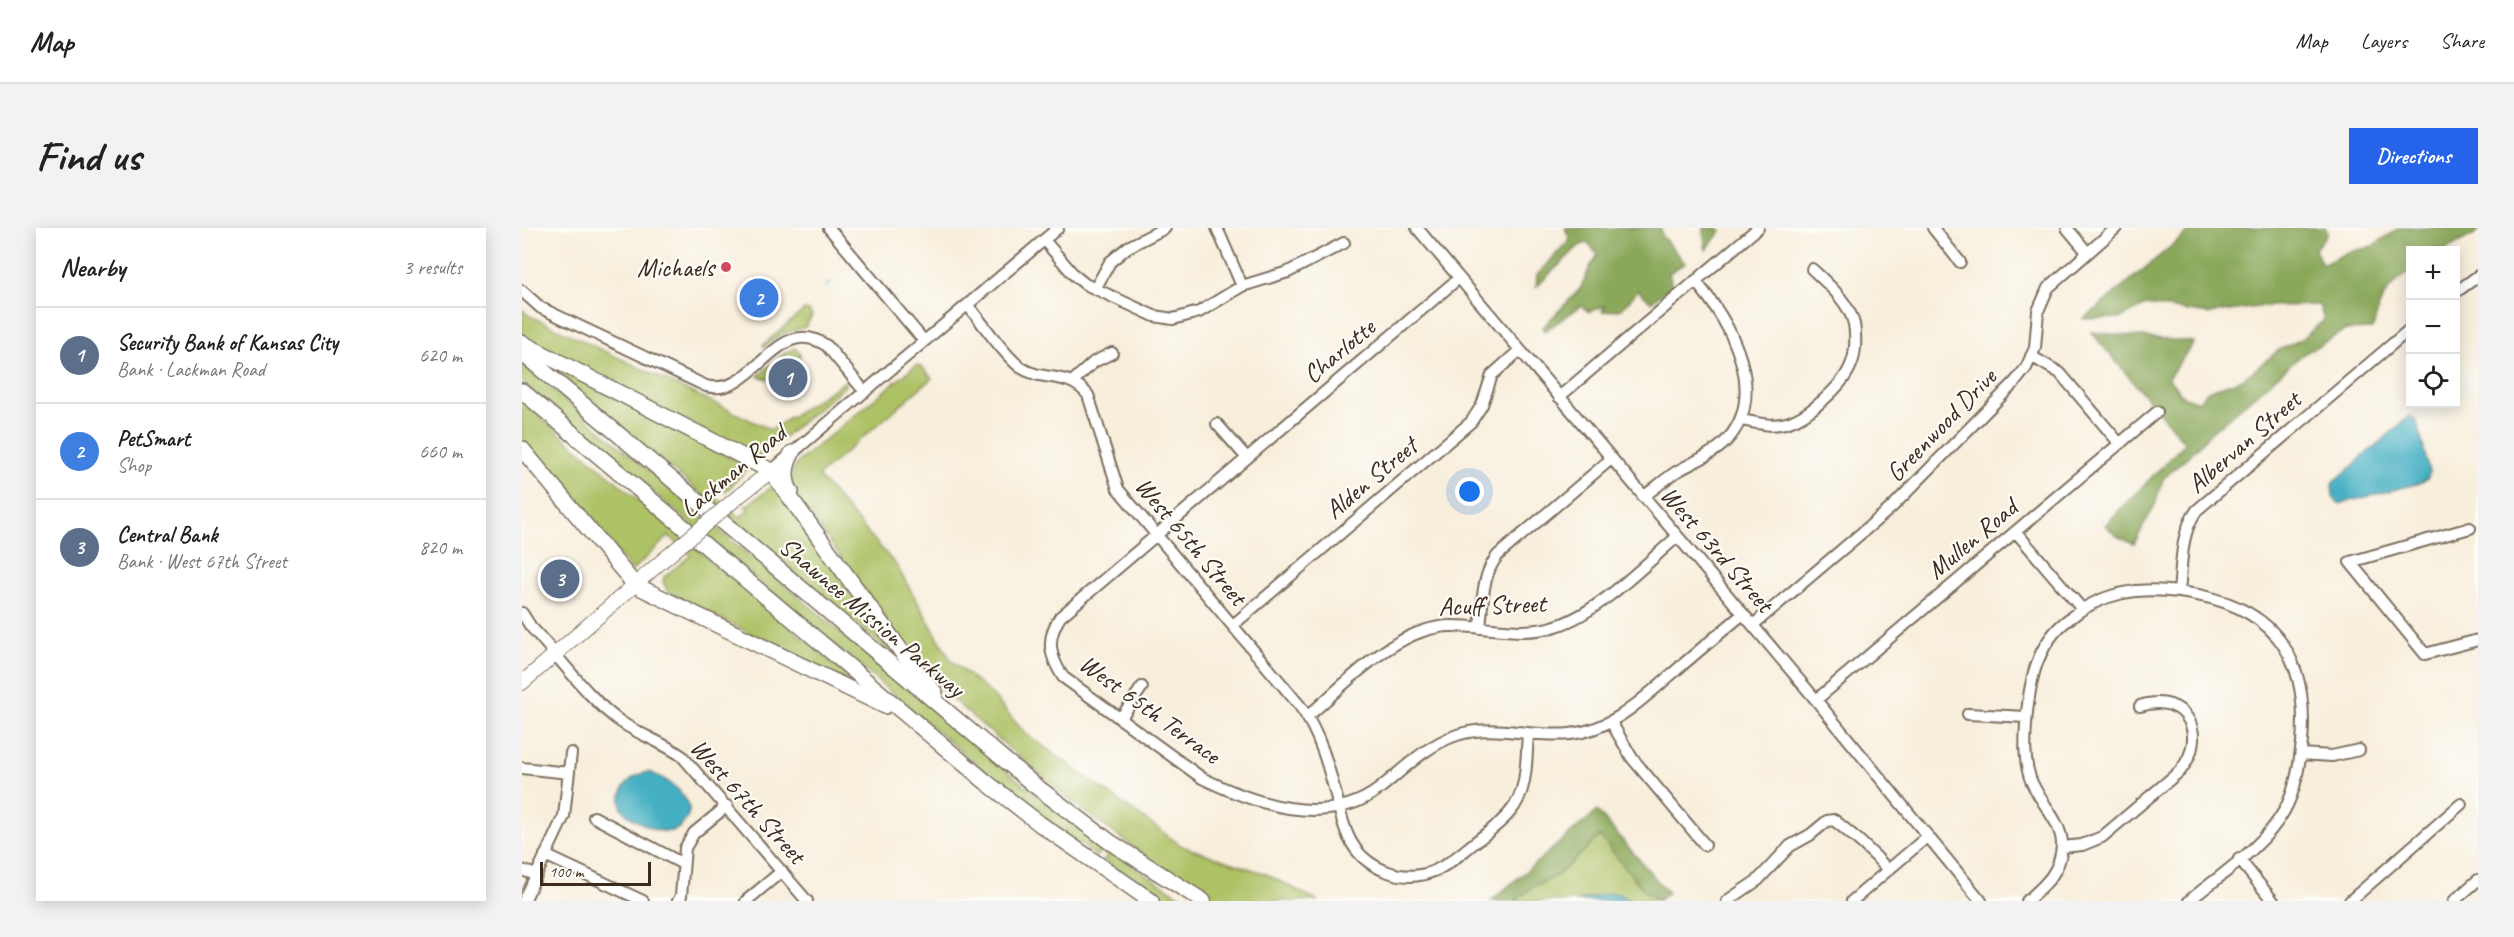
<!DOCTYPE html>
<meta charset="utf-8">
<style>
body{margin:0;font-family:Caveat,sans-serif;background:#f2f2f2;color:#222}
.controls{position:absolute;right:18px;top:18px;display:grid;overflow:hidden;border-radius:0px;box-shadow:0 3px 15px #0003}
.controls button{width:54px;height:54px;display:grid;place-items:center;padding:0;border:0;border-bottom:2px solid #e0e0e0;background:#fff;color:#222;font:30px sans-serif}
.scale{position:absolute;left:18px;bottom:15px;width:111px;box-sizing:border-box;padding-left:6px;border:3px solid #3b2a1e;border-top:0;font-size:16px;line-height:21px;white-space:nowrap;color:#3b2a1e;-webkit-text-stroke:4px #fdfcf7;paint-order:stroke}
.you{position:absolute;left:948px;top:264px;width:21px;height:21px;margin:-15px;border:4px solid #fff;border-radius:50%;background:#1a73e8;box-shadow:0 0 0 9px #1a73e833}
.badge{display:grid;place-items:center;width:39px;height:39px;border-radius:50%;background:#2563eb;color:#fff;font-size:20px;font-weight:700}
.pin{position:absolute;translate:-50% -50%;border:3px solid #fff;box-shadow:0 2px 6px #0006}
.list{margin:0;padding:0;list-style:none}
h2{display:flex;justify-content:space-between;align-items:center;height:78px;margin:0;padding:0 24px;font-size:26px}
h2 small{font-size:20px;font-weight:400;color:#767676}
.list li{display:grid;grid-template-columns:39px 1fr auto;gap:18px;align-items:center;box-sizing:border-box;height:96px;padding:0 24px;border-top:2px solid #e0e0e0}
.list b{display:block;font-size:22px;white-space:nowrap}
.list p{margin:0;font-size:20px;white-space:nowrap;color:#767676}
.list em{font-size:20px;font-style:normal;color:#767676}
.icon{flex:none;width:33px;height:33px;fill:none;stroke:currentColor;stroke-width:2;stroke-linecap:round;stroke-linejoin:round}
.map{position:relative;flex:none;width:1956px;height:673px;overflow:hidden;border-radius:0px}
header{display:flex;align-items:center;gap:36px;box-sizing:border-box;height:84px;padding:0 30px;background:#fff;border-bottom:2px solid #e0e0e0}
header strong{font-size:28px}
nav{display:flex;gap:33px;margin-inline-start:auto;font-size:21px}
.intro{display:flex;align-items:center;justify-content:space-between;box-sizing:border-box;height:144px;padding:0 36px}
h1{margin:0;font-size:42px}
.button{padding:15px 27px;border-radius:0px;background:#2563eb;color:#fff;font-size:21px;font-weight:700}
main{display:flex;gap:36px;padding:0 36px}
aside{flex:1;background:#fff;border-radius:0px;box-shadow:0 3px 15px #0003}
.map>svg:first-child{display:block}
.green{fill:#adc165;stroke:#747642;stroke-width:1.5}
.forest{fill:#8aa75a;stroke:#62683c;stroke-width:1.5}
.water{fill:#44afc3;stroke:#406c70;stroke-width:1.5}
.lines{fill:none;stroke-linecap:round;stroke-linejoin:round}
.stream{stroke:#44afc3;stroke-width:2}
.minor-casing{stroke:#7d6f60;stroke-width:14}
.major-casing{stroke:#7d6f60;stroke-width:16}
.highway-casing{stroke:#7d6f60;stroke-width:18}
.minor{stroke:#fff;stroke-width:10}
.major{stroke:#fff;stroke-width:14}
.highway{stroke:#fff;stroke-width:15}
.major-bridge-casing{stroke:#7d6f60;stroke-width:16;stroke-linecap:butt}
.major-bridge{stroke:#fff;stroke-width:14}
.poi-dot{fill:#d1495b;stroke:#fdfcf7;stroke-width:2}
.labels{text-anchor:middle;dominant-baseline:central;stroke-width:4.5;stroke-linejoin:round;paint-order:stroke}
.poi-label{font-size:26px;fill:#3b2a1e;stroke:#fdfcf7;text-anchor:end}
.street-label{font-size:26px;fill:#3b2a1e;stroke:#fdfcf7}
</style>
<header>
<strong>Map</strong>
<nav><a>Map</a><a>Layers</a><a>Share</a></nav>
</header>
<div class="intro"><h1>Find us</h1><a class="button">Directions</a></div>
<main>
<aside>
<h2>Nearby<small>3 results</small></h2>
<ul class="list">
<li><span class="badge" style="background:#5c6f8a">1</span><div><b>Security Bank of Kansas City</b><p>Bank · Lackman Road</p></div><em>620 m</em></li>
<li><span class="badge" style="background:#3f7fe0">2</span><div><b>PetSmart</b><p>Shop</p></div><em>660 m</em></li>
<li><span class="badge" style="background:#5c6f8a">3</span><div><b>Central Bank</b><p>Bank · West 67th Street</p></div><em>820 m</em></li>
</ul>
</aside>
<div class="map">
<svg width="1956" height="673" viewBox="0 0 1956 673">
<rect width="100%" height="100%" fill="#fdfcf7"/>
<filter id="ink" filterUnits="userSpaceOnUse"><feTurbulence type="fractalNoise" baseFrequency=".0167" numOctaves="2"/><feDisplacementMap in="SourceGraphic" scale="12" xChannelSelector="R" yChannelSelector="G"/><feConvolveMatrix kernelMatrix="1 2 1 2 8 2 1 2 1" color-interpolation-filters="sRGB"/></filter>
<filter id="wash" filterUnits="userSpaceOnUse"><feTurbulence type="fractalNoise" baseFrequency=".008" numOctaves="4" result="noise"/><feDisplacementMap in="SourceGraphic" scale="24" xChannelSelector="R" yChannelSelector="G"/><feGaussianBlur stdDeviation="1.35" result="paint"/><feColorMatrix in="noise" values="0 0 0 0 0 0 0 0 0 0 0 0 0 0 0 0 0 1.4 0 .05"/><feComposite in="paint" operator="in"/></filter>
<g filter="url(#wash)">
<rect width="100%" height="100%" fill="#f8eedc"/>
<path class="green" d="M0 81 6 87 249 202 323 153 324 157 237 230 0 111Z
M282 82 287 83 290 88 283 99 260 106 242 119 241 117Z
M273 120 278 125V140L273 139V136L260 134 258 145 247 151 237 149 236 148 264 124Z
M0 136 411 482 540 588 581 618 580 624 574 628 490 566 0 154Z
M394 137 400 139 410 150 296 248 374 337 429 432 468 465 503 505 660 618 744 646 796 673H697L635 636 556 579 417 460 401 442 272 265C269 252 268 244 277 233Z
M37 141 225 238V241L204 263 200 261 192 268 218 289 227 282 223 279 252 257 377 432 34 144Z
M0 174 334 455 332 458 146 364 141 354 142 349 169 327 147 308 110 343 0 213Z
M1078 608 1123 664 1137 672 1107 673 1089 665 1055 673H993L1009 660 1036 647Z
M586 626H593L666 673H639L582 632Z"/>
<path class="forest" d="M1043 0H1139L1140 8 1163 35 1147 45 1150 58 1129 74 1116 62 1100 81 1080 84 1083 78 1067 84 1059 78 1023 103 1020 100 1058 61 1068 39 1076 27 1065 15 1057 18 1014 59 1015 47 1048 11Z
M1181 0H1196L1199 3 1184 22Z
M1671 0H1803L1806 5 1793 21 1800 37 1826 24 1849 19 1877 0H1956V4L1923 22H1888V44C1864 60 1857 72 1851 101L1824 102 1781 126 1685 208 1674 221 1641 251 1633 277 1612 316 1595 308 1583 297 1663 215 1569 104 1672 114 1646 150 1661 168 1676 174 1686 163 1721 151 1757 122 1780 111 1802 92 1797 77 1742 78 1687 86 1624 77 1598 90 1562 91Z
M1075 583 1146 665 1137 672 1123 664 1078 608 1036 647 1009 660 993 673H969Z"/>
<path class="water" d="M1887 188 1893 191 1897 199 1907 244 1906 250 1898 255 1817 276 1811 269 1810 256C1818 247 1826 243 1834 235 1851 218 1870 205 1887 188Z
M126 544C140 548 164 563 167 580 168 585 165 589 163 593 154 607 139 605 125 598 115 593 105 589 99 579 96 561 108 547 126 544Z
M1089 665 1098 666 1107 673H1055Z"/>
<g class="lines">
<path class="stream" d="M303 59 308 55"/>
</g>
</g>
<g filter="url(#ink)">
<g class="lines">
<g class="minor-casing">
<path id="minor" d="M307 0 402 113
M695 0 720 58
M895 0 1294 472 1459 673
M1411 0 1438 34
M1545 0 1565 24
M522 12 552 47 563 56 632 88 651 91 677 84 720 58 766 44 822 15
M937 50 538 389C524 411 527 427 541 449L680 550C733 576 804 601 857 561 882 541 903 518 935 507 971 495 1010 510 1048 506 1091 502 1120 471 1151 445 1174 425 1198 405 1221 386
M573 61 588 34 606 19 643 0
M0 63 19 80 184 158C233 171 254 83 305 118L343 164
M1934 64 1956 48
M446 78C462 96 479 124 498 139 521 155 546 142 566 167L596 261 778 478C798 506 806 537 815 571 818 584 821 598 827 610 842 641 881 656 912 643 925 638 936 628 946 620 960 608 977 598 988 584 1006 564 1004 531 1006 505
M1509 128 1538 145 1598 216
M550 154 572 134 590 125
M1037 169 1236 0
M1219 192C1235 195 1248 199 1264 195 1286 189 1321 158 1329 137 1334 126 1334 108 1332 96 1327 74 1306 56 1290 41
M695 196 725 230
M249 243 536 0
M1121 269C1132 261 1142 252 1154 244 1169 235 1188 228 1201 216 1250 170 1209 93 1173 53
M1948 300 1828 334 1903 426 1956 412
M1494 304 1560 381
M1657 364C1660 336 1658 305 1675 282L1888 101
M0 385 9 399C35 426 69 474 99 494 118 507 140 514 160 528L285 673
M711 397 949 194 960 177 970 147 998 122
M1231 397 1369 280 1493 154 1504 140 1513 120 1516 83 1526 60 1594 0
M958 400C961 374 959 348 976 327L1089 231
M1294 472 1635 184
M1446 486 1504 489
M786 488C825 455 875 398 930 398 964 398 1001 409 1034 398 1076 385 1121 338 1155 309
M598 491 620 459
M1089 494 1110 530 1183 617
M1779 526 1810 528 1837 522
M0 540 47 545
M72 589 161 636
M1540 619 1560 617 1580 609 1658 543C1687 508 1665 463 1618 478
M23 627 121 673
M1717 631 1751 673
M0 642 14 647
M2 673 42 588 49 525
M156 673 159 668 163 620 172 605 205 578
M224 673 260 643
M1205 673 1236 652 1268 618 1288 607 1305 593 1312 592C1333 609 1349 622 1366 642
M1330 673 1406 608
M1505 673C1523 657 1538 645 1540 618 1541 594 1516 573 1508 550 1502 532 1503 514 1504 496 1507 457 1513 416 1547 391 1580 364 1616 359 1657 364 1747 375 1788 423 1780 514 1777 538 1774 562 1762 583 1743 618 1697 648 1667 673
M1828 673 1939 576
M1932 673 1956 652"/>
</g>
<g class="major-casing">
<path id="major" d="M217 268 249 243
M0 455 140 333"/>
</g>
<g class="highway-casing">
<path id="highway" d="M0 115 249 243 382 427 413 465
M0 125 511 556 588 614 681 673
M0 163 464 554 518 596 629 673
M0 221 113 357 363 478
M269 264C261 251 263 238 270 225"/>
</g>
<use href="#minor" class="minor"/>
<use href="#major" class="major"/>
<use href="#highway" class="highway"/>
<g class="major-bridge-casing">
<path id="major-bridge" d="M140 333 217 268"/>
</g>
<use href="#major-bridge" class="major-bridge"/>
</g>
</g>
<circle class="poi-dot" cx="204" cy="39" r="6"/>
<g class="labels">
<g class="poi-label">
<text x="192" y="39">Michaels</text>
</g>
<g class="street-label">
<text transform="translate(817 123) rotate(-40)">Charlotte</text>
<text transform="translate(1419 197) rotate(-46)">Greenwood Drive</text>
<text transform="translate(1722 214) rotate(-41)">Albervan Street</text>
<text transform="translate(211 243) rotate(-40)">Lackman Road</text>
<text transform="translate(849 250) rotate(-40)">Alden Street</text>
<text transform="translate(1450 311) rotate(-40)">Mullen Road</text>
<text transform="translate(669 313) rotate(50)">West 65th Street</text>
<text transform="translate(1195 321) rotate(49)">West 63rd Street</text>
<text transform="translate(970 377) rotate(-2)">Acuff Street</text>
<text transform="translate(350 389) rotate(40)">Shawnee Mission Parkway</text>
<text transform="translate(628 481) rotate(36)">West 65th Terrace</text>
<text transform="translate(226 573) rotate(48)">West 67th Street</text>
</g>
</g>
</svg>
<div class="controls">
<button>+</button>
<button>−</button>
<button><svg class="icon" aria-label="locate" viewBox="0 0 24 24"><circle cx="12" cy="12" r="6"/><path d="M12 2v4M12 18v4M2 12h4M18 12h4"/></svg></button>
</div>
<div class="scale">100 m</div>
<div class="you"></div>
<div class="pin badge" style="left:266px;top:150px;background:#5c6f8a">1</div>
<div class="pin badge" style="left:237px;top:70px;background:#3f7fe0">2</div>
<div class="pin badge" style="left:38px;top:351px;background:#5c6f8a">3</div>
</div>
</main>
